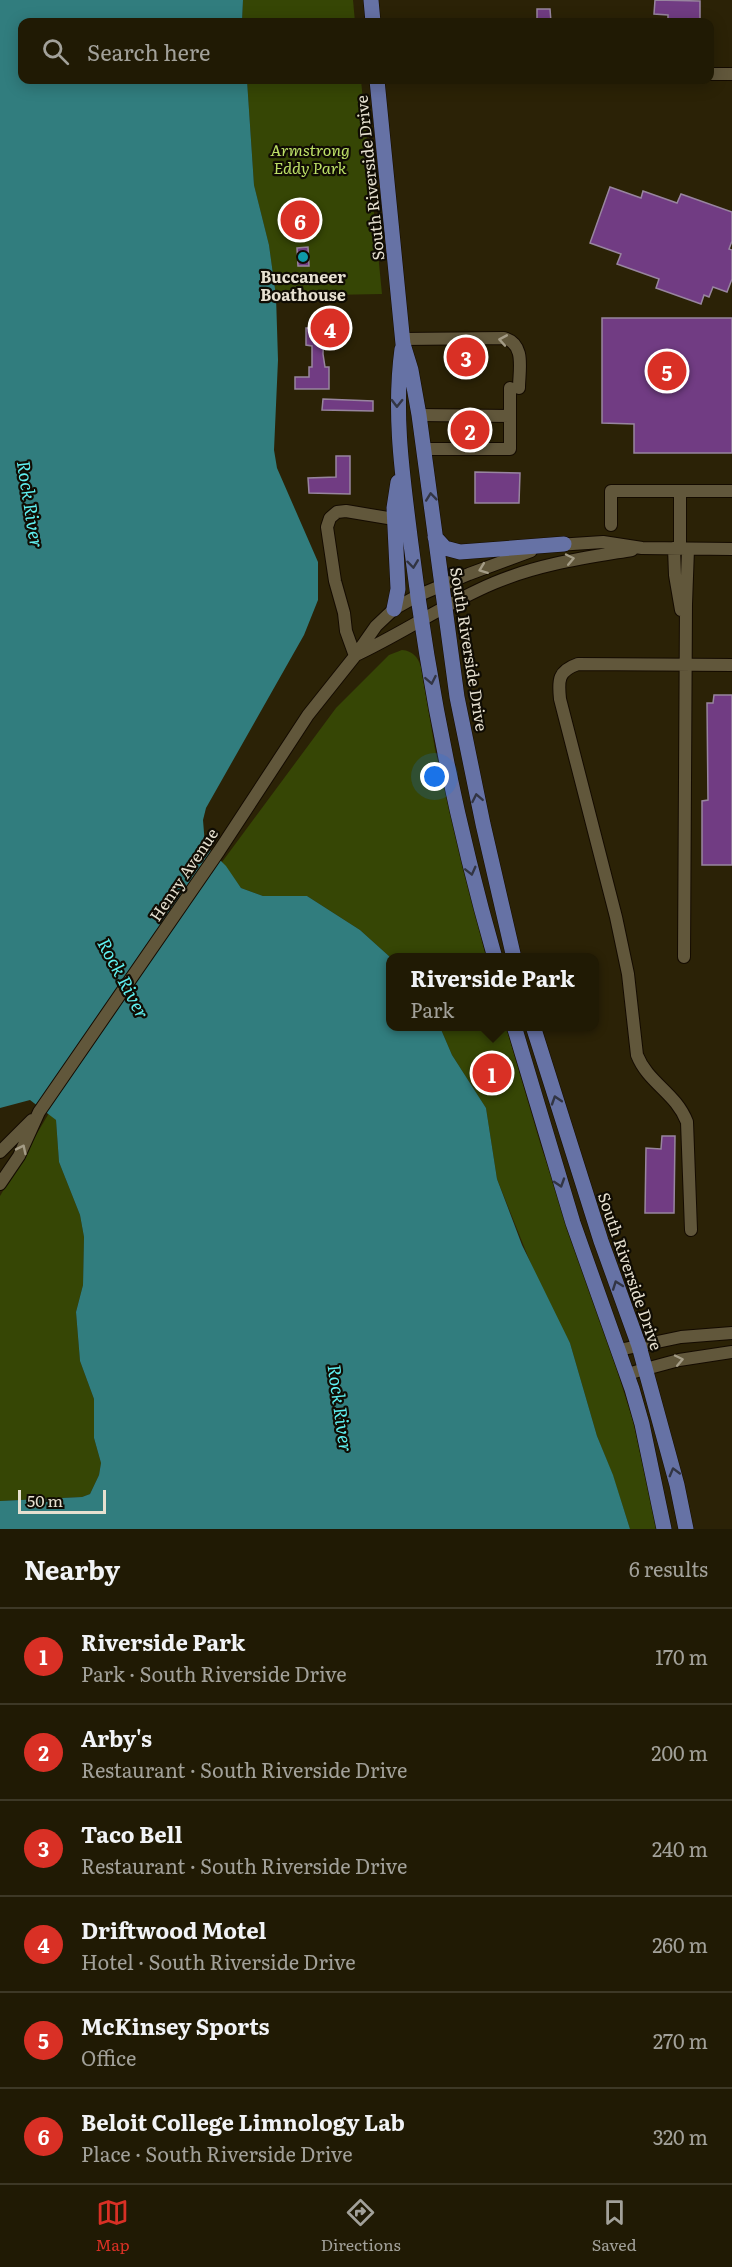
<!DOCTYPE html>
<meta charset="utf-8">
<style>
body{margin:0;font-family:Literata,serif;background:#2d2713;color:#f1f3f6}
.scale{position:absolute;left:18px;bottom:15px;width:88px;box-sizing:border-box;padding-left:6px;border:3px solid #e6e0d0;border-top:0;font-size:16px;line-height:21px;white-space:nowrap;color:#e6e0d0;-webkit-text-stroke:4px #100c03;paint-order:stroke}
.you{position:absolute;left:435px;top:777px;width:21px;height:21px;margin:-15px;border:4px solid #fff;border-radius:50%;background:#1a73e8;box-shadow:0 0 0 9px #1a73e833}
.badge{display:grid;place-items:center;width:39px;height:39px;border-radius:50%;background:#d93025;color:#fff;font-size:20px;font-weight:700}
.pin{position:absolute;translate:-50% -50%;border:3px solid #fff;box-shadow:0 2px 6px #0006}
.popup{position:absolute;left:386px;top:953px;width:213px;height:78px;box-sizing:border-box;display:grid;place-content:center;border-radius:12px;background:#201a04;filter:drop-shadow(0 2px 4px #0005);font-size:20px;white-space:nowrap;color:#a2a19a}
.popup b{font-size:22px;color:#f1f3f6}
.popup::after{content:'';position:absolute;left:50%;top:100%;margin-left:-12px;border:12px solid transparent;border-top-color:#201a04}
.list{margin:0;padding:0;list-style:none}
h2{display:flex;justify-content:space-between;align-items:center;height:78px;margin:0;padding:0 24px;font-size:26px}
h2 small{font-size:20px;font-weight:400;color:#a2a19a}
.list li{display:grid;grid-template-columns:39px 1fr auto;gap:18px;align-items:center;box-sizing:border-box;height:96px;padding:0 24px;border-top:2px solid #3d3826}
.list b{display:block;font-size:22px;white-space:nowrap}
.list p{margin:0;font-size:20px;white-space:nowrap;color:#a2a19a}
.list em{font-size:20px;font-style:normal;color:#a2a19a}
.icon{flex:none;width:33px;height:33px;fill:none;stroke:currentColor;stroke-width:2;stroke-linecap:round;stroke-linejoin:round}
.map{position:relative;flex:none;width:732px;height:1529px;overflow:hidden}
.search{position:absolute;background:#201a04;box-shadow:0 3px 15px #0003;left:18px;right:18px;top:18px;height:66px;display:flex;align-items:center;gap:15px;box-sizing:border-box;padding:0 21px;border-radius:12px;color:#a2a19a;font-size:22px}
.sheet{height:654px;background:#201a04}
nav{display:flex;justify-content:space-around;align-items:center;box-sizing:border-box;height:84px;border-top:2px solid #3d3826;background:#201a04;font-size:16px;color:#a2a19a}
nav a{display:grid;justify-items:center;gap:3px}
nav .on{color:#d93025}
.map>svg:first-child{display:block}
.green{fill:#364605}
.water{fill:#317d7e}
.building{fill:#713c83;stroke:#98859f;stroke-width:1.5}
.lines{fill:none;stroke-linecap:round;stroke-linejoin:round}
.minor-casing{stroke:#140b00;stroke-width:14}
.major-casing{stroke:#140b00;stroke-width:16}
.minor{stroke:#61573b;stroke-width:12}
.major{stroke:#6672a5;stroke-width:15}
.oneway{stroke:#a49c86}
.oneway2{stroke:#323544}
.culture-dot{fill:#0f9aa8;stroke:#100c03;stroke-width:2}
.labels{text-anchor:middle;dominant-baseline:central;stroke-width:4.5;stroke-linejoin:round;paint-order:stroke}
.park-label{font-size:16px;font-style:italic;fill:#bde067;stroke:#100c03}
.street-label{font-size:16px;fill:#e6e0d0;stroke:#100c03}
.poi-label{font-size:16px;font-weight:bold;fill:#e6e0d0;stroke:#100c03}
.water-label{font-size:18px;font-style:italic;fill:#60f1f2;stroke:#100c03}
</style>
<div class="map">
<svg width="732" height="1529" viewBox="0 0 732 1529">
<rect width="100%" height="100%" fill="#2b2206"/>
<path class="green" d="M243 0H353L355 22H242Z
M247 80H361L382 294 276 296 269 245 254 185Z
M402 650C413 651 418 657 421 667L435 749 486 957H390L360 930 307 896H263L241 888 222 862 336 708 389 655Z
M440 1027H506L541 1146 616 1367 633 1421 657 1529H630L613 1476 597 1436 570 1343 543 1294 497 1179 486 1108 452 1055Z
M49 1113 56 1120 59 1162 80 1215 84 1237 83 1285 76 1312 80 1361 94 1399V1438L101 1463 99 1475 90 1494 82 1497 0 1501V1196Z"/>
<path class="water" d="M0 0H243L242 22H22V80H247L254 185 269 245 276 296 278 360 274 450 277 468 318 562V600L304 635 206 808 203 820 205 845 226 866 241 888 263 896H307L360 930 390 957V1026L440 1027 452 1055 486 1108 497 1179 522 1245 570 1343 597 1436 613 1475 630 1529H0V1501L82 1497 90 1494 99 1475 101 1463 94 1438V1399L80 1361 76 1312 83 1285 84 1237 80 1215 59 1162 56 1120 30 1100 0 1108Z"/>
<path class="building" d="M655 0 700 1V22H668V15L654 14Z
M537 9H550L551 22H537Z
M610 187 641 198 643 191 677 203 681 194 732 212V241L729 249 732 250V279L727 292 713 287 709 297 704 295 701 304 656 288 659 279 617 264 621 254 590 243Z
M291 212H308V228H292Z
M308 247 309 266H298L297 248Z
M602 318H732V453H634V424L602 423Z
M306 328H324L323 354 325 367H329V389H295V377H309V367H312V346L306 345Z
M449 348H483V367H449Z
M323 399 373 401V411L322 410Z
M452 424H489V439L452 438Z
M336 456H350V494L309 493 308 478 336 477Z
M475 472 520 473 519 503H475Z
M714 695H732V865H702V801L708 800 707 703H713Z
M662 1136H675L674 1213H645L646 1148 661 1149Z"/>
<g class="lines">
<g class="minor-casing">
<path id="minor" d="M710 74H732
M402 339 504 338C526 344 519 370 519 388
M419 415 510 416
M424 449H510V388
M680 491V549
M611 525V491H732
M557 545 603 542 642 548 732 549
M674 548 675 575 681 610
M356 655C403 633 446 603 494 583 539 564 584 558 632 550
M355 656 346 631 344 613 335 581 327 527 330 518 337 512 346 511 394 519
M684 957 686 604 688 549
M0 1152 32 1120
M0 1184 19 1156 39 1112 219 851 308 715 355 656 376 626 394 609 417 596 469 574 531 551
M691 1230 687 1122C676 1093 648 1083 637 1055L628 974 616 917 560 699C558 680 558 671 578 664L732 665
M619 1350 681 1337 732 1333
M627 1374 679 1360 732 1352"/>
</g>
<g class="major-casing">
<path id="major" d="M371 0 373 22
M377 80 403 344 411 370 419 415 457 697 483 824 514 958
M402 349C393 415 403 479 411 544 428 683 456 822 495 958
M435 537 445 548 460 552 564 544
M394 609 398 589 394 508 398 482
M514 1026 573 1223 632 1389 642 1424 664 1529
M533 1026 601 1241 639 1346 677 1485 686 1529"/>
</g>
<use href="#minor" class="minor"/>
<use href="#major" class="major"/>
</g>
<defs><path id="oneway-chevron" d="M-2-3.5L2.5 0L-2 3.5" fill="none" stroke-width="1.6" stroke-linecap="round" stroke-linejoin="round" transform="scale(1.5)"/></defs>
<g class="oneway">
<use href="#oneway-chevron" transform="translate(503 340) rotate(-170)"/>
<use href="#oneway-chevron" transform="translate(570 559) rotate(-12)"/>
<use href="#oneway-chevron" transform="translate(483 569) rotate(159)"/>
<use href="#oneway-chevron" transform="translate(22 1149) rotate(-64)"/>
<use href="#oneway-chevron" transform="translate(679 1360) rotate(-12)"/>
</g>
<g class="oneway2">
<use href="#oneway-chevron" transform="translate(397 403) rotate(91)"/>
<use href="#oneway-chevron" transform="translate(431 497) rotate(-96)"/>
<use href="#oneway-chevron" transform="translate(413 564) rotate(83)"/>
<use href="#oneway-chevron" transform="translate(431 680) rotate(79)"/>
<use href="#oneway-chevron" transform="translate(477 798) rotate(-101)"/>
<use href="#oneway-chevron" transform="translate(471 871) rotate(76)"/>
<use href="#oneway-chevron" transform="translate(556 1100) rotate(-108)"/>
<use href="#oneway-chevron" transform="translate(560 1183) rotate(72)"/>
<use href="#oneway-chevron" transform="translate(617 1285) rotate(-110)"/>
<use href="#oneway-chevron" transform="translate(674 1472) rotate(-105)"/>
</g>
<circle class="culture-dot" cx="303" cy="257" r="6"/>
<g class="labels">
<g class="park-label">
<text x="310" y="149">Armstrong<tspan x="310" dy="18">Eddy Park</tspan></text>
</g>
<g class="street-label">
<text transform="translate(369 178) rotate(-96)">South Riverside Drive</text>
<text transform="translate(470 649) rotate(81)">South Riverside Drive</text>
<text transform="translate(183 874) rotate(-56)">Henry Avenue</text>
<text transform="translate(631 1271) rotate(71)">South Riverside Drive</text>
</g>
<g class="poi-label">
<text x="303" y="276">Buccaneer<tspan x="303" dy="18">Boathouse</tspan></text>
</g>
<g class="water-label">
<text transform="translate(31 504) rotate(81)">Rock River</text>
<text transform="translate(124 978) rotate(62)">Rock River</text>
<text transform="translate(341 1408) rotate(82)">Rock River</text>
</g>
</g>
</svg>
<div class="scale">50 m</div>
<div class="you"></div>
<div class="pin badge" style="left:492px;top:1073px">1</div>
<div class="popup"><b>Riverside Park</b>Park</div>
<div class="pin badge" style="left:470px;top:430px">2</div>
<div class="pin badge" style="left:466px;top:357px">3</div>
<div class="pin badge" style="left:330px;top:328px">4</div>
<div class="pin badge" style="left:667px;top:371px">5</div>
<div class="pin badge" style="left:300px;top:220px">6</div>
<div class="search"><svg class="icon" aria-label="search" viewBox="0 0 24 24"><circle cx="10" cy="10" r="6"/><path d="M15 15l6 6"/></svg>Search here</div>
</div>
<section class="sheet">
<h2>Nearby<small>6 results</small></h2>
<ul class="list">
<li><span class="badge">1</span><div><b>Riverside Park</b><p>Park · South Riverside Drive</p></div><em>170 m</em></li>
<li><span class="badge">2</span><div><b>Arby's</b><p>Restaurant · South Riverside Drive</p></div><em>200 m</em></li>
<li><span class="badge">3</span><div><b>Taco Bell</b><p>Restaurant · South Riverside Drive</p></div><em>240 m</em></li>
<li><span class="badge">4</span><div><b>Driftwood Motel</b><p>Hotel · South Riverside Drive</p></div><em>260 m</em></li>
<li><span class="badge">5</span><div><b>McKinsey Sports</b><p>Office</p></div><em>270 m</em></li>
<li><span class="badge">6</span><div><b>Beloit College Limnology Lab</b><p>Place · South Riverside Drive</p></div><em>320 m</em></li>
</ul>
</section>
<nav>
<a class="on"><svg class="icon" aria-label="map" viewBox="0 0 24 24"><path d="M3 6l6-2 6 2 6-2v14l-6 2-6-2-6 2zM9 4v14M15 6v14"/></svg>Map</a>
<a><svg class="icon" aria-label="directions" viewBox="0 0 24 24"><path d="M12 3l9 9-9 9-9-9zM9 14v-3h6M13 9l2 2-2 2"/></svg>Directions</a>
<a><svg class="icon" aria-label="saved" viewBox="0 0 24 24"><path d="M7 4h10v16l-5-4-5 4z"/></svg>Saved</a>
</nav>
